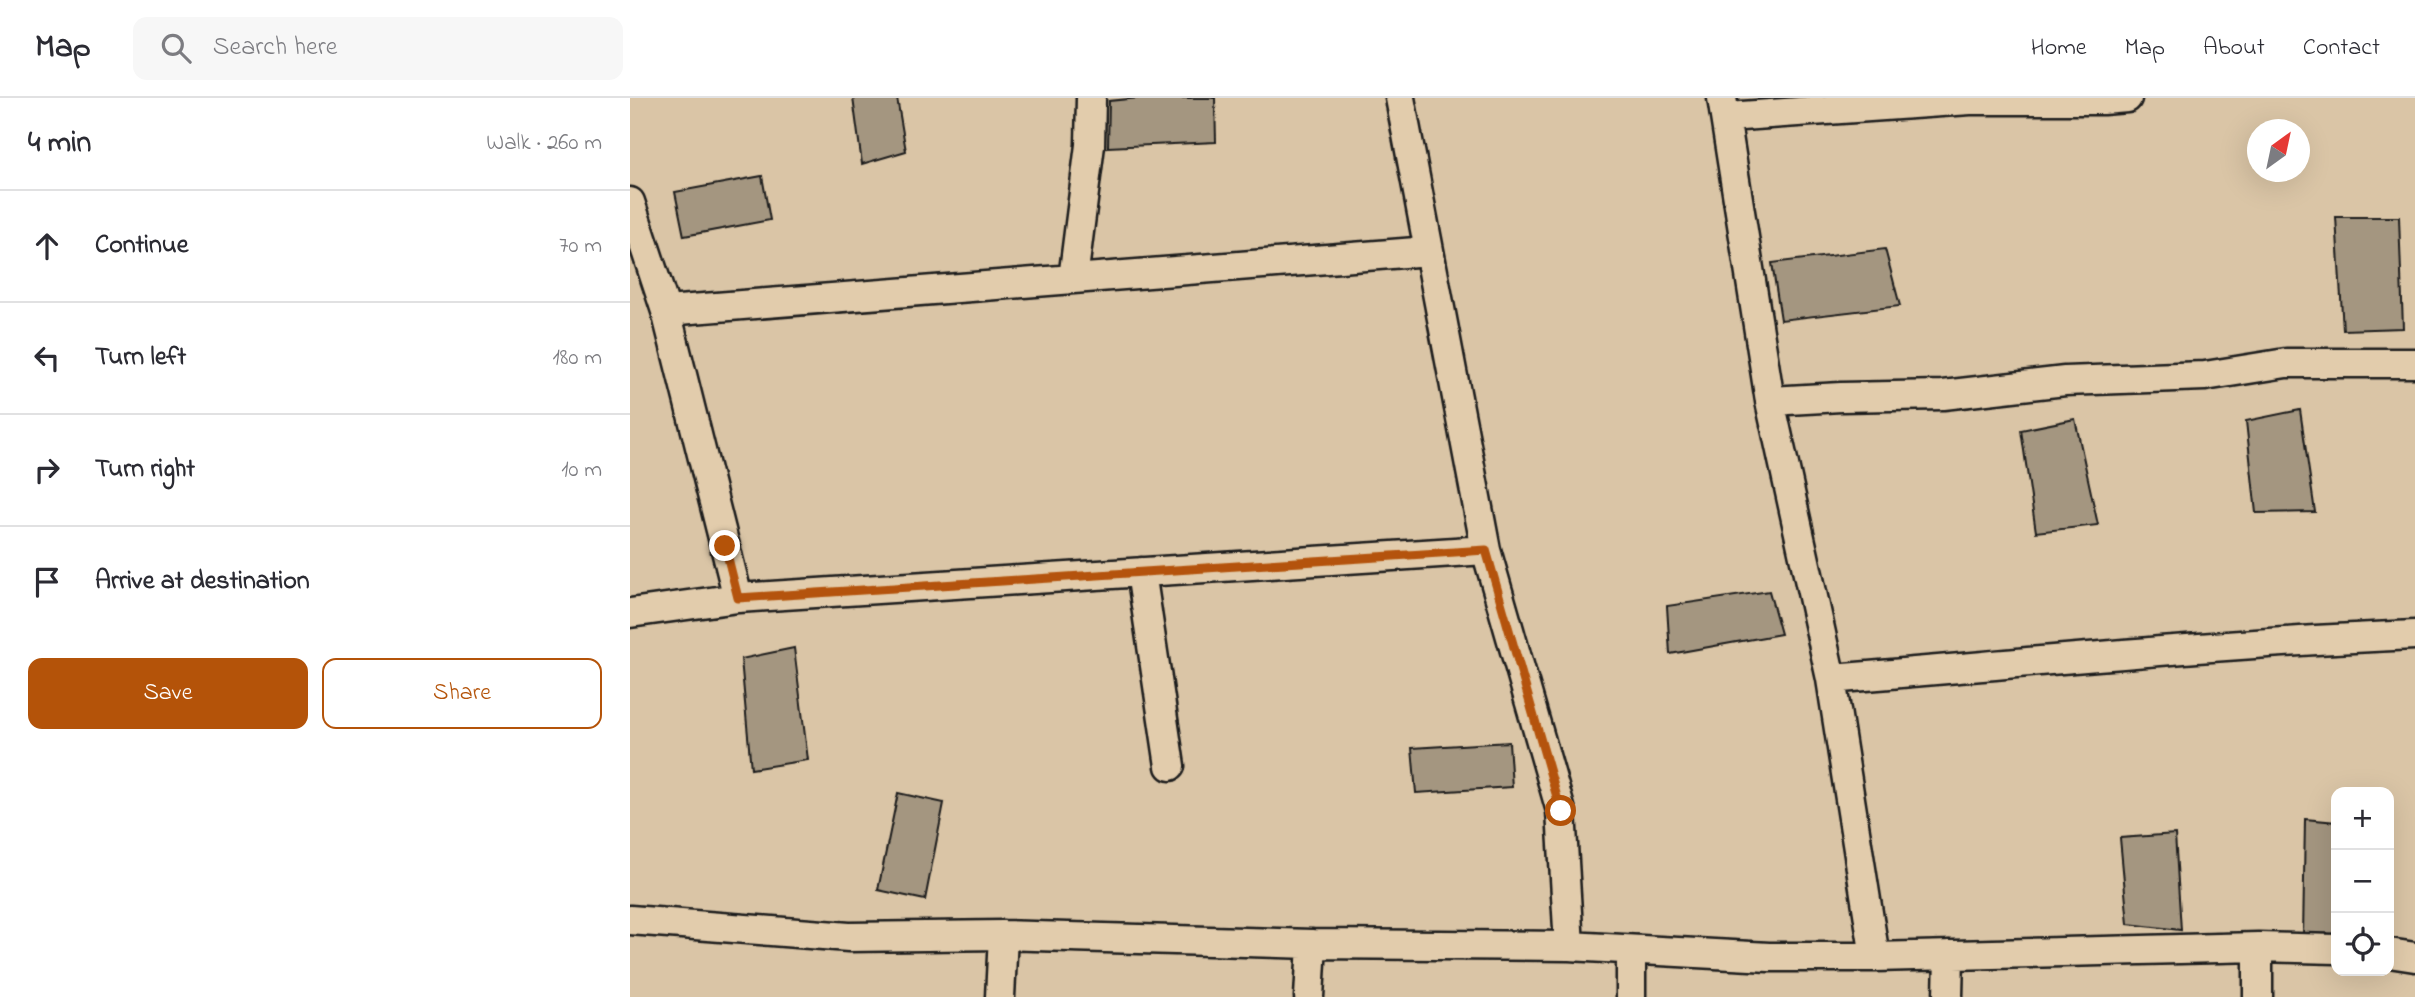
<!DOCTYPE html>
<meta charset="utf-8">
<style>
body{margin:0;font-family:"Indie Flower",sans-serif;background:#f7f7f7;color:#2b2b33}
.controls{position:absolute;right:21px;bottom:21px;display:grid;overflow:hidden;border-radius:14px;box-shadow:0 7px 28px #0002}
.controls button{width:63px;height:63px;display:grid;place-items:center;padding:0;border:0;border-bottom:2px solid #e1e1e2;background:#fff;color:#2b2b33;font:35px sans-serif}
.compass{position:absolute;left:1617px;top:21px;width:63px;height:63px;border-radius:50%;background:#fff;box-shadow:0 7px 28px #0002;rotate:33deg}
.stop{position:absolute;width:21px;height:21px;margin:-16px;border:5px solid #b45309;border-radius:50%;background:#fff}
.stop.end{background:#b45309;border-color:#fff;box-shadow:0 2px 7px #0008}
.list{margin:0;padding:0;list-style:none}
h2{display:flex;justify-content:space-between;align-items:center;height:91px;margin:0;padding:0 28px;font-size:30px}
h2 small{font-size:23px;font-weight:400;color:#7c7c81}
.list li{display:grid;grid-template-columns:46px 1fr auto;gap:21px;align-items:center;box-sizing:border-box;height:112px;padding:0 28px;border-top:2px solid #e1e1e2}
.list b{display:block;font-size:26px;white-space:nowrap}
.list em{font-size:23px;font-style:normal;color:#7c7c81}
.actions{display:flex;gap:14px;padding:21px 28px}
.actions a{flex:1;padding:16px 0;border:2px solid #b45309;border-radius:14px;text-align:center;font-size:24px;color:#b45309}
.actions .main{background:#b45309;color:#fff}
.icon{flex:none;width:38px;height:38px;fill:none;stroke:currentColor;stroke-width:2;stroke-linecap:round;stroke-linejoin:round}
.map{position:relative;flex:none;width:1785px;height:899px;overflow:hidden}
header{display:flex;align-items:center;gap:42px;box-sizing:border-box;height:98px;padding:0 35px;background:#fff;border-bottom:2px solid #e1e1e2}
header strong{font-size:33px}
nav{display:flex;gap:38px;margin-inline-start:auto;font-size:24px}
.search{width:490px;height:63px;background:#f7f7f7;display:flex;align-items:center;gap:18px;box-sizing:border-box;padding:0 24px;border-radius:14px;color:#7c7c81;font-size:26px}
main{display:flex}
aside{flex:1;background:#fff}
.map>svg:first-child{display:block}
.building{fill:#a49680;stroke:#1c1c1c;stroke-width:2}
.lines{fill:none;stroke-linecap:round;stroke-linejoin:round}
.minor-casing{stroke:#1c1c1c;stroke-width:33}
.minor{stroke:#e2ccac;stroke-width:28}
.route{stroke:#b45309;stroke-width:9}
</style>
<header>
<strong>Map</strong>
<div class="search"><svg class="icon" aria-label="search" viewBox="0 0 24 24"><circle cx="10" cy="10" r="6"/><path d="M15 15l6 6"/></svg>Search here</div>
<nav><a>Home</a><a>Map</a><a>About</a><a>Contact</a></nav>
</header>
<main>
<aside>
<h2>4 min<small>Walk · 260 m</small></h2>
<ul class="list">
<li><svg class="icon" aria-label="ahead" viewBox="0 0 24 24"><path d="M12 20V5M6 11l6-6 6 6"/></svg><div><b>Continue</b></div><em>70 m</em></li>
<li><svg class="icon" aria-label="left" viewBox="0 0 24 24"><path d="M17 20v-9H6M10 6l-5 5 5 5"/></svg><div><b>Turn left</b></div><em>180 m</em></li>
<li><svg class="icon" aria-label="right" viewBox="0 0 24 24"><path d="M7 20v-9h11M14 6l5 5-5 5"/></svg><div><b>Turn right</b></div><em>10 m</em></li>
<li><svg class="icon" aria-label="arrive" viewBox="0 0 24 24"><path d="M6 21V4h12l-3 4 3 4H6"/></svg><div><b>Arrive at destination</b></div></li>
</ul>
<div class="actions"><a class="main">Save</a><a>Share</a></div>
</aside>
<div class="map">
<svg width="1785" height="899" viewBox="0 0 1785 899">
<rect width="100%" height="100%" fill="#dac5a6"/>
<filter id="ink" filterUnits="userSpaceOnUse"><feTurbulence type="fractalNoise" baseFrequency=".0143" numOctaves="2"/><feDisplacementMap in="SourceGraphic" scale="14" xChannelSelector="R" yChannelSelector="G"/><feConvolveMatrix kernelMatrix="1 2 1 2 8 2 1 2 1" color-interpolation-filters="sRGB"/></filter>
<g filter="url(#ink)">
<path class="building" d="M223 0H267L276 53 232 66Z
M509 0H585L586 44 478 49 479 3Z
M132 78 140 122 54 138 45 94Z
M1706 119H1769L1773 230 1713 232Z
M1255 151 1270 208 1151 222 1142 165Z
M1670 312 1685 414 1626 415 1616 323Z
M1445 321 1468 427 1406 434 1391 332Z
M1139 493 1151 536 1040 556 1037 508Z
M164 550 178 662 121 671 111 561Z
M879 644 882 689 786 695 782 650Z
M268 695 314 705 295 802 248 792Z
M1675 721 1706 724V839L1673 840Z
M1545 736 1551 832 1498 826 1490 740Z"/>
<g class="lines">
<g class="minor-casing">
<path id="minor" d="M770 0 856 452 931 713 939 848
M1092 0 1140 303 1201 581 1245 859
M1097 19 1340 2H1473L1497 0
M0 104 36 213 108 500
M443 181 460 47 461 0
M36 213 799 153
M1140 303 1211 299 1313 297 1435 283 1575 278 1656 265H1785
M511 474 540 668
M0 515 108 500 856 452
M1201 581C1396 565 1590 545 1785 537
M0 822 219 839 373 837 682 846 939 848 1139 859H1245L1628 849 1706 851
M1628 849V899
M1001 852V899
M1759 855 1785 859
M370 899 373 837
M679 899 682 846
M1318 899 1319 857"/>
</g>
<use href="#minor" class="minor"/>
</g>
</g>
<g class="lines" filter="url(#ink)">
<path class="route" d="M95 448 108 500 856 452 931 713"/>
</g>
</svg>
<div class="controls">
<button>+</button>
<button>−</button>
<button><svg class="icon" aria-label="locate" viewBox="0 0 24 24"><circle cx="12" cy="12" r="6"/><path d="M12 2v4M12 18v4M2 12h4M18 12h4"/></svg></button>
</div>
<svg class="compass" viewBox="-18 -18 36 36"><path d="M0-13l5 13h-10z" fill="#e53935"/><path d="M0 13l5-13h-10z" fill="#7c7c81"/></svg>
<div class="stop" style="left:931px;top:713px"></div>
<div class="stop end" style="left:95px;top:448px"></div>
</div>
</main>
